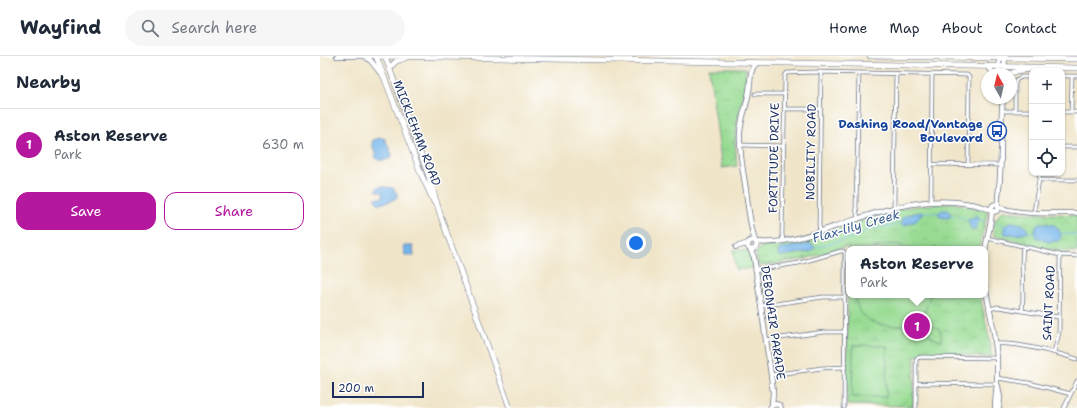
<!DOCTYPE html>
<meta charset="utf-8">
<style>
body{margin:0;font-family:"Shantell Sans",sans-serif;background:#f6f6f7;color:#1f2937}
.controls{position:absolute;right:12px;top:12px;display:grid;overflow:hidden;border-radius:8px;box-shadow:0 1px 3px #0004}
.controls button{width:36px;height:36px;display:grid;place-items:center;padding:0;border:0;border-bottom:1px solid #e0e1e3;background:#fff;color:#1f2937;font:20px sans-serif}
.compass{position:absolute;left:661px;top:12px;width:36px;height:36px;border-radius:50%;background:#fff;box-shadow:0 1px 3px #0004;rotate:352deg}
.scale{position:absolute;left:12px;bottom:10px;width:92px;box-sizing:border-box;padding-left:4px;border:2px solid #1b2f5e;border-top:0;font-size:11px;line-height:14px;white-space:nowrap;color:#1b2f5e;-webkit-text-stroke:3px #fff;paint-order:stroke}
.you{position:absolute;left:316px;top:187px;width:14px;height:14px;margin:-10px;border:3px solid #fff;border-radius:50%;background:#1a73e8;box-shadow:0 0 0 6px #1a73e833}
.badge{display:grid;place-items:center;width:26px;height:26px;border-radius:50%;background:#b5179e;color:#fff;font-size:13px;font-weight:700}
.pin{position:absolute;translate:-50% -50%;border:2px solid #fff;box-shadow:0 1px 4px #0006}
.popup{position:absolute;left:526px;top:190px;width:142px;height:52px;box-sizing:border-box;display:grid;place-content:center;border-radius:8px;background:#fff;filter:drop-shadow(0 1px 3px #0005);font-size:13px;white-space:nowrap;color:#747a83}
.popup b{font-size:15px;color:#1f2937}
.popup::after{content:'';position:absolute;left:50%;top:100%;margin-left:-8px;border:8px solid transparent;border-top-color:#fff}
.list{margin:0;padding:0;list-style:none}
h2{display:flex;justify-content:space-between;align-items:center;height:52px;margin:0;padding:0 16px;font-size:17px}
h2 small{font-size:13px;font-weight:400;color:#747a83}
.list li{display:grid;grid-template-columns:26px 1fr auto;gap:12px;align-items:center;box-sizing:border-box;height:72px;padding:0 16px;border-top:1px solid #e0e1e3}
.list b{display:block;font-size:15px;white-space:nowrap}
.list p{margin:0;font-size:13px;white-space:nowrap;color:#747a83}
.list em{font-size:13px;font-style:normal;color:#747a83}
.actions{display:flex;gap:8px;padding:12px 16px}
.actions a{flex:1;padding:9px 0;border:1px solid #b5179e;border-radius:12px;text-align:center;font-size:14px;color:#b5179e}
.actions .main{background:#b5179e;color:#fff}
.icon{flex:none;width:22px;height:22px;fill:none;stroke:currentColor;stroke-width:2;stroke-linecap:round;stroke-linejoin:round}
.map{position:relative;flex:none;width:757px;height:352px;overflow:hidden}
header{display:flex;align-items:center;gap:24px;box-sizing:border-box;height:56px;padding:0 20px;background:#fff;border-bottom:1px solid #e0e1e3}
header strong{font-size:19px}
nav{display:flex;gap:22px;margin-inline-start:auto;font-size:14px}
.search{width:280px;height:36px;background:#f6f6f7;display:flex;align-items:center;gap:10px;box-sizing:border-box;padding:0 14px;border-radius:22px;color:#747a83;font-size:15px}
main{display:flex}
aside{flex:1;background:#fff}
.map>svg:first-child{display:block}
.park{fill:url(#park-crowns);stroke:#5a8578}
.pitch{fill:#98db93;stroke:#5a8578}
.water{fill:#75b5e9;stroke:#4872a4}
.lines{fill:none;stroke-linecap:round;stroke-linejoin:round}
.stream{stroke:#75b5e9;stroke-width:1}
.street-casing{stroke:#666f83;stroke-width:4.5}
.secondary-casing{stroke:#666f83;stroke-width:6}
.primary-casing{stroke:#666f83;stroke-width:6}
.street{stroke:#fff;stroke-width:3}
.secondary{stroke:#fff;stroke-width:4.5}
.primary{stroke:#fff;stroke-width:5}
.labels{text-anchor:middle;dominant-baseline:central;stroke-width:3;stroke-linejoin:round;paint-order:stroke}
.transit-label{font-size:12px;font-weight:bold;fill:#164399;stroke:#fff;text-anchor:end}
.street-label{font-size:12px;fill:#1b2f5e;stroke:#fff}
.water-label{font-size:13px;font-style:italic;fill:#3a5e8f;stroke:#fff}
</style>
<header>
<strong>Wayfind</strong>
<div class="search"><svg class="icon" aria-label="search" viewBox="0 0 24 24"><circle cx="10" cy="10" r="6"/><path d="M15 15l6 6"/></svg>Search here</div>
<nav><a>Home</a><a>Map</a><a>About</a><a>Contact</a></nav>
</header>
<main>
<aside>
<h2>Nearby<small></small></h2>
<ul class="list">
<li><span class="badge">1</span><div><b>Aston Reserve</b><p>Park</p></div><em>630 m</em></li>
</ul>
<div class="actions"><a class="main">Save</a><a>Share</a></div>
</aside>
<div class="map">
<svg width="757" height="352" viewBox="0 0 757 352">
<defs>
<pattern id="park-crowns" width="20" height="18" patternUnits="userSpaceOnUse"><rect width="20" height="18" fill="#98db93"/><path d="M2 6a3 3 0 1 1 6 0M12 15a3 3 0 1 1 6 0" fill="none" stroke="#82bc81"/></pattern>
</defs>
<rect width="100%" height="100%" fill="#fff"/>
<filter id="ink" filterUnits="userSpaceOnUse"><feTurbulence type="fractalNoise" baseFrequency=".025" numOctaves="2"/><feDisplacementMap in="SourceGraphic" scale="8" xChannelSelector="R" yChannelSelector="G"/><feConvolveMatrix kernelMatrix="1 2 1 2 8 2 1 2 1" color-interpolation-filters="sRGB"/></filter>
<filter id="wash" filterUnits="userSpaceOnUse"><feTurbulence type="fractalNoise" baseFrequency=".012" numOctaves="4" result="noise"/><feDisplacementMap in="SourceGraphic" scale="16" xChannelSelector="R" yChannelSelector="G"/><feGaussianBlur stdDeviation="0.9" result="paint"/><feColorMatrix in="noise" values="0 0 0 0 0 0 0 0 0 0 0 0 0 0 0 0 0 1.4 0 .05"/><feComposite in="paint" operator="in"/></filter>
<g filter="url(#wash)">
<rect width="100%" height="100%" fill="#f0e5c9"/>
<path class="park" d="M389 12H426L425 31 419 57 416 77 415 88 417 110 402 112Z
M633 147 666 154 668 156C665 169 661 180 659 193H529V239H660L669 282 672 301 648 300 647 298 604 297V299L595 300 593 350 527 349 528 190 485 203 439 210C436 202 434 195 443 190L481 184 573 154C593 150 612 148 633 147Z
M683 155 705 157 757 159V196L739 195 674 180C671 172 676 160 683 155Z
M413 194C430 192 430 197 432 212L416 214Z"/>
<path class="pitch" d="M573 188 580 189 592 193H552L563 189Z
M534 239H610C605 264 589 273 565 269 557 268 550 266 545 261 538 255 536 247 534 239Z
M610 270C621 270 621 276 622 285L617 284 609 279 608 272Z
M533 289 567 290 566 341H532Z"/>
<path class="water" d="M59 82H63L65 83 72 99 71 102C66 104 60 106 56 102L52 87 53 84Z
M58 131H64L73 132 77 138V141L71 145 59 148 55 144V142H62C64 139 63 138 60 135H57L56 134Z
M623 154H627L630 156V161L627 162 620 161 618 157Z
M601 156 602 157 596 165 583 170 581 165 583 161 591 158Z
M656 160H658L659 162 656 172 653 174 651 173 648 164Z
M690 166C697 167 707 167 708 176 700 180 693 178 685 178L683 176 685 170Z
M719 167C730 168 740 167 741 182L738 185 729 186 716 181C714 176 715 171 719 167Z
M489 188 493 189 494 192 492 195 490 196 460 200 458 199V197L460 193Z
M84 190H93L94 200 85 199 83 191Z"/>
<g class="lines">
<path class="stream" d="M601 157 608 156 618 157
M631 159 649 164
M658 163 664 165
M677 168 686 170
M708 176 715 178
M740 177 757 179
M494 192 533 181 554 172 572 170 583 167"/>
</g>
</g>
<g filter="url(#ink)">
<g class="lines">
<g class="street-casing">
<path id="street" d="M742 20H757
M435 38H464
M464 53H501
M682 55H712
M695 55V29L696 24 701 21H712
M742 56H757
M751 56 752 20
M421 89 464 90
M742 91H757
M611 108 681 109
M719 124H757
M611 146 612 18
M574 151V145L576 17
M714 156 720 117
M538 163 536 151 539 17
M501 176 499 170 501 16
M667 182 732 197 740 199 757 200
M463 185 462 178 465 20 467 17 494 16 647 19 649 21 648 109
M435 214 479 207 521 195H523L525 197 524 352
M441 250 503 241H525
M669 253 678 251 739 261
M702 255C705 233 700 212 703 190
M446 284 504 276H525
M676 288C683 287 690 288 698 289 718 292 737 297 757 303
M734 296 739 277 740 199
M451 319 502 312 525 311
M677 322 709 327 751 338
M596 327 677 328
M596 352V305L597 302 602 301 677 302
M744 352 757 325"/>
</g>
<g class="secondary-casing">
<path id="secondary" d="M17 0H57
M679 0V18
M46 1 51 5 62 19
M667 10 671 14 674 18
M684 18 685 0
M688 18 698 15 713 13
M671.5 152a3.5 3.5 0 1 1 7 0a3.5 3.5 0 1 1-7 0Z
M678 150C677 140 680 130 680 119 682 94 680 68 683 42
M678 151C700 159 733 157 757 157
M427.5 189a4.5 4.5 0 1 1 9 0a4.5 4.5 0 1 1-9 0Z
M435 185C430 169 428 151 426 134 423 115 419 96 420 77 421 62 427 49 429 35 431 26 429 12 437 7
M436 186C469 189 500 175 531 165 566 153 598 143 635 146 647 147 660 149 671 154
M416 191 429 187
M430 193 434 201 451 319 453 336 452 349
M665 194 671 164 672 154
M665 230 674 276 677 302V328L676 336 675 352
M678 330 680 342 679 352
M450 352C453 347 459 347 461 352"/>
</g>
<g class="primary-casing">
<path id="primary" d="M56 0 102 120 114 146
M57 0 757 12
M65 0 108 118 121 161 190 352
M550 0 757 3
M70 14C72 6 78 4 85 2"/>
</g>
<use href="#street" class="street"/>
<use href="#secondary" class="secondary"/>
<use href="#primary" class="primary"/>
</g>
</g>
<defs>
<g id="bus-ring" transform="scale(1)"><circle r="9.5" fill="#fff" stroke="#1a4fb4" stroke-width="1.5"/><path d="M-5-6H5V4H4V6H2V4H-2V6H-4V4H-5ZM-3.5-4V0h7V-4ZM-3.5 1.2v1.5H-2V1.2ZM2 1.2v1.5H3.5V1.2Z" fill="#1a4fb4"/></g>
</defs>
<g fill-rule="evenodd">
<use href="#bus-ring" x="677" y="75"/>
</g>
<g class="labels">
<g class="transit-label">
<text x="663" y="68">Dashing Road/Vantage<tspan x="663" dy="14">Boulevard</tspan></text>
</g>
<g class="street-label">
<text transform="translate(97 77) rotate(69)">MICKLEHAM ROAD</text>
<text transform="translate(491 96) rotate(-89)">NOBILITY ROAD</text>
<text transform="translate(454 102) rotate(-89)">FORTITUDE DRIVE</text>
<text transform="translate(729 247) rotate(-87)">SAINT ROAD</text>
<text transform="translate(453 267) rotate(82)">DEBONAIR PARADE</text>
</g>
<g class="water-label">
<text transform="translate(536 170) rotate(-16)">Flax-lily Creek</text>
</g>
</g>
</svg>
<div class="controls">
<button>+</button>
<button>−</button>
<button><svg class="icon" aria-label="locate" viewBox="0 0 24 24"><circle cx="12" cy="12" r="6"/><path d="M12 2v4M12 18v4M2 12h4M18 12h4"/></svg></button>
</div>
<svg class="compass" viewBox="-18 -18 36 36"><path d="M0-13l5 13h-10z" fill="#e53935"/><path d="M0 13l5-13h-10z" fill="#747a83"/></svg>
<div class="scale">200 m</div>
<div class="you"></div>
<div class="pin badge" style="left:597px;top:270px">1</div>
<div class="popup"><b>Aston Reserve</b>Park</div>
</div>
</main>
